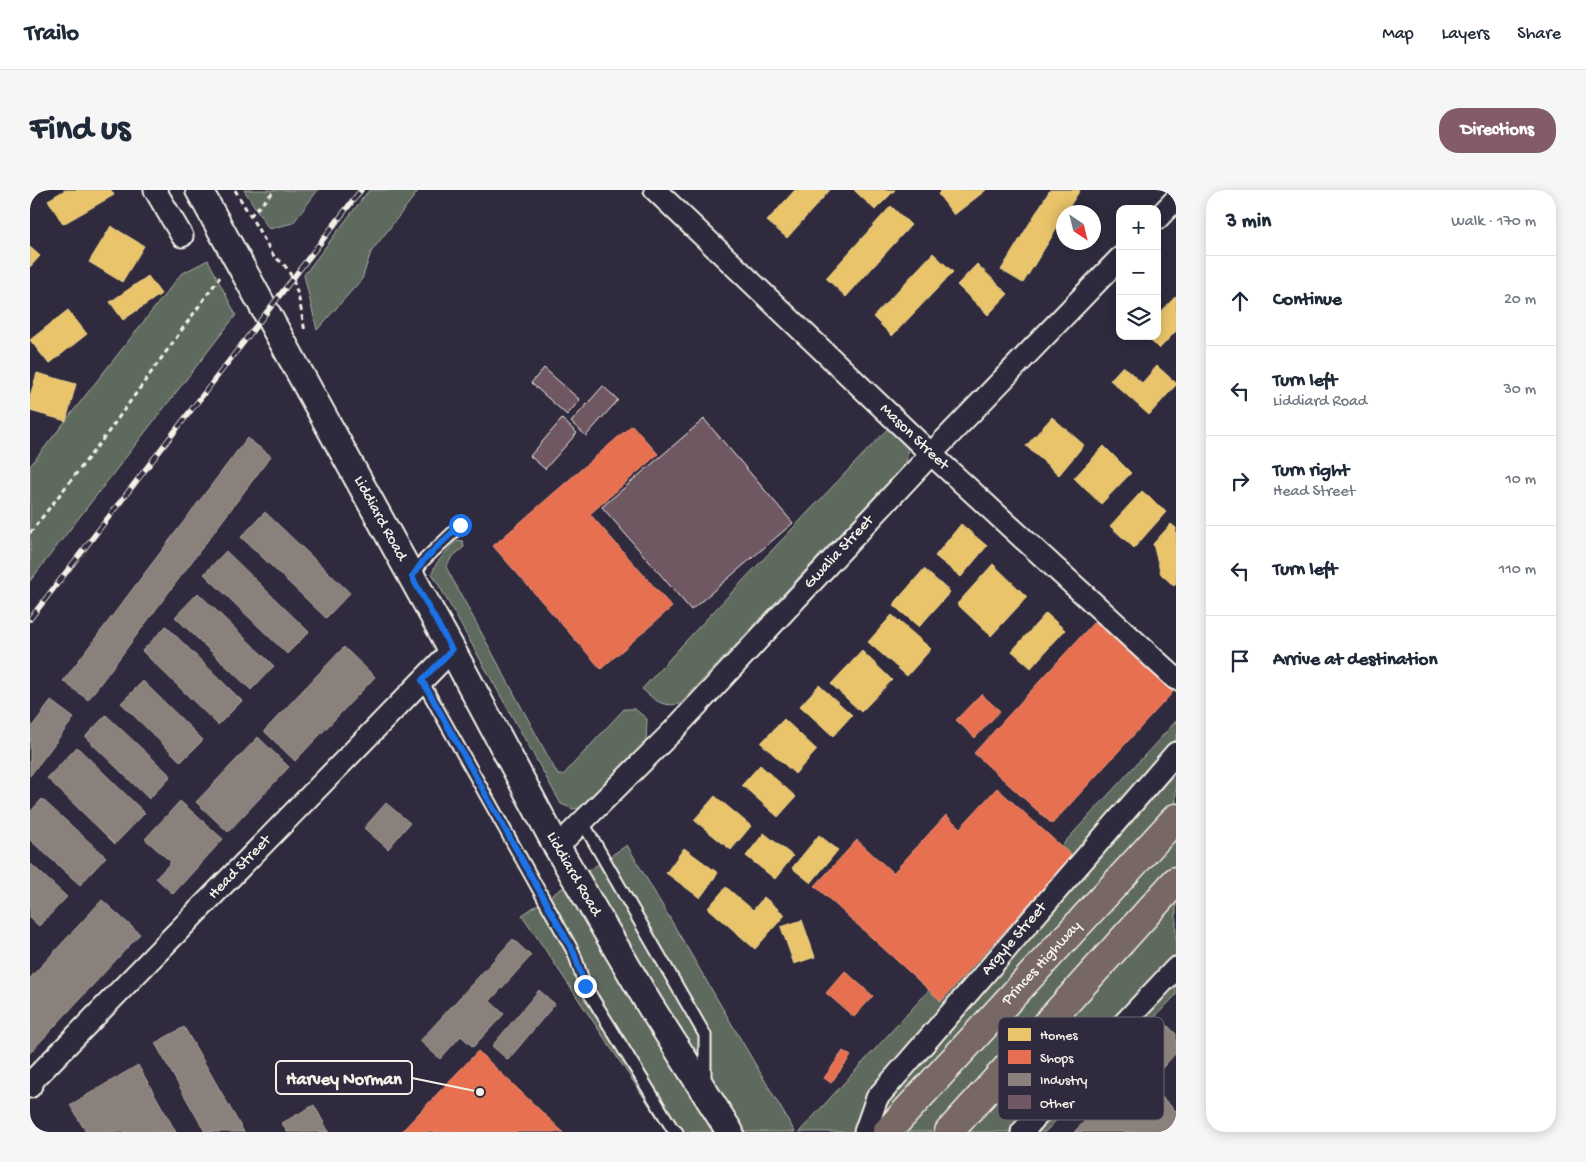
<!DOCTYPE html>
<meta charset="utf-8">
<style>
body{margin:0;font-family:"Gochi Hand",sans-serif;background:#f6f6f7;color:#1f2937}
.controls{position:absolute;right:15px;top:15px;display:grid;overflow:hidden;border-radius:10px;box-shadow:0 2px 12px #0003}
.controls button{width:45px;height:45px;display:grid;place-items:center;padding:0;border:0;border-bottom:1px solid #e0e1e3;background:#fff;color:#1f2937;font:25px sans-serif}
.compass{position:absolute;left:1026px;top:15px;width:45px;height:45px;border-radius:50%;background:#fff;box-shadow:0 2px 12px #0003;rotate:145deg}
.stop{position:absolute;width:15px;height:15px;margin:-11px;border:4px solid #1a73e8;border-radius:50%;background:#fff}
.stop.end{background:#1a73e8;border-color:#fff;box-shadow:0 1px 5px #0008}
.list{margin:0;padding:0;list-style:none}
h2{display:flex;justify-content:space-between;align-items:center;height:65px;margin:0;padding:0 20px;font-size:21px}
h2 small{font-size:16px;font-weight:400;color:#747a83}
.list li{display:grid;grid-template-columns:32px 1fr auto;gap:15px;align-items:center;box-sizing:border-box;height:90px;padding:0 20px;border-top:1px solid #e0e1e3}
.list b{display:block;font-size:19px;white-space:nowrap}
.list p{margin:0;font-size:16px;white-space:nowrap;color:#747a83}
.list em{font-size:16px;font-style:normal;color:#747a83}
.icon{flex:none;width:28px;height:28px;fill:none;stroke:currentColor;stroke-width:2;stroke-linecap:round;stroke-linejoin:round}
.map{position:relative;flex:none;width:1146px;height:942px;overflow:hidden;border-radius:20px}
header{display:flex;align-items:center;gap:30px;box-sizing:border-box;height:70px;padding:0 25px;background:#fff;border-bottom:1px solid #e0e1e3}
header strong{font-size:24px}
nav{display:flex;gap:28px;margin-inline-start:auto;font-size:18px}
.intro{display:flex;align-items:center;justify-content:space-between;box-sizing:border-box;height:120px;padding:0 30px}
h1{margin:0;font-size:35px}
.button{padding:12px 22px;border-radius:20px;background:#845c67;color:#fff;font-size:18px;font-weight:700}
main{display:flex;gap:30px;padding:0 30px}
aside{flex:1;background:#fff;border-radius:20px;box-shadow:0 2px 12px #0003}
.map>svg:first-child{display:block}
.green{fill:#5f6a5e;stroke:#aaaea3}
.homes{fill:#e9c46a;stroke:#ecd290}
.shops{fill:#e76f51;stroke:#eb967e}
.industry{fill:#8a817c;stroke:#aaa39c}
.building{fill:#6f5863;stroke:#f4f1e8}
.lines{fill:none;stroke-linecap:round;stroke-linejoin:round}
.service-casing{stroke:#f4f1e8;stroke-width:15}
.minor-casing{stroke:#f4f1e8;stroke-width:25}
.tertiary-casing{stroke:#f4f1e8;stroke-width:30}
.trunk-casing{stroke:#f4f1e8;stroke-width:31}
.path{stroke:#f4f1e8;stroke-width:3;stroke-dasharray:5 4;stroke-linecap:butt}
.service{stroke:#2f2a3d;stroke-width:11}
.minor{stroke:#2f2a3d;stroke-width:21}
.tertiary{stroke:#2f2a3d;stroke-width:26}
.trunk{stroke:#776864;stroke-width:28}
.rail-casing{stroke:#f4f1e8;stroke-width:5.5}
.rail{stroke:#2f2a3d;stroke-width:4;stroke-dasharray:11;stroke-linecap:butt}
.route{stroke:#1a73e8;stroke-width:6}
.labels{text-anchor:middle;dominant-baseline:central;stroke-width:5;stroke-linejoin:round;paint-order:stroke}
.street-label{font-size:16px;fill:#f4f1e8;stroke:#2f2a3d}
.key{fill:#2f2a3d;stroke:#6a6670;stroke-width:1}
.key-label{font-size:14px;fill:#f4f1e8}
.leader{fill:none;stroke:#f4f1e8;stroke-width:2}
.callout-dot{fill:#f4f1e8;stroke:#2f2a3d;stroke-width:2}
.callout{fill:#2f2a3d;stroke:#f4f1e8;stroke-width:2}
.callout-label{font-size:18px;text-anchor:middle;font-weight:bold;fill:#f4f1e8}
</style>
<header>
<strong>Trailo</strong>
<nav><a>Map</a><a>Layers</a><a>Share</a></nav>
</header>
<div class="intro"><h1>Find us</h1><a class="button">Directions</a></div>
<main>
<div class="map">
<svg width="1146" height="942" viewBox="0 0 1146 942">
<rect width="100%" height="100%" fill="#2f2a3d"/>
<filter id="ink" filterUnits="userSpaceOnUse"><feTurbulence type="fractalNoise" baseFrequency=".02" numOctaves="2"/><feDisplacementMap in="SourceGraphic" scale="10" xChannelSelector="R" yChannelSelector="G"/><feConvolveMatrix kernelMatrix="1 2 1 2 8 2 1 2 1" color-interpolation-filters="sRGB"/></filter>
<g filter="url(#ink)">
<path class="green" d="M214 0H288L263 33 239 39Z
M339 0H389L341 62 332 89 287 140 274 85Z
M178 70 206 125 0 391V276L151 84Z
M864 232C875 249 880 253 876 273L650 514C631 517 626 511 612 499L665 441Z
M426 350 433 351 434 357 422 367 416 377 528 585H533L594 519H605L617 529 616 551 556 617 543 619 531 614 402 383 406 374Z
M1146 531V805L1015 942H769Z
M597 655 765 942H637L492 725Z"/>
<path class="homes" d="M35 0H81L84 5 33 34 18 10Z
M765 0H800L757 48 737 31Z
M824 0H865L845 20Z
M912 0H956L924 25 908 4Z
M1020 0H1050L1036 22H1034V27L993 93 971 80Z
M861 16 881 35 816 107 796 88Z
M81 36 114 56 92 92 59 72Z
M0 57 10 66 0 77Z
M903 63 923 82 862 146 843 127Z
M947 74 978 104 958 125 927 95Z
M118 86 131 104 93 130 80 112Z
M1146 106V141L1129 159 1116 146H1127V126Z
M38 120 57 144 19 174 0 150Z
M1093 176 1112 193 1127 176 1146 193V195L1119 225 1080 190Z
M7 183 46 194 36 231 0 221V206Z
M1022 227 1054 255 1029 285 996 256Z
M1074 256 1101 283 1071 314 1044 288Z
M1112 301 1136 322 1104 358 1080 336Z
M931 334 957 356 931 387 905 366Z
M1141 334 1146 338V394L1144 396 1131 384 1123 354Z
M963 374 997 407 961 446 927 414Z
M894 379 920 402 889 437 863 415Z
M1016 423 1035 440 1001 478 982 461Z
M862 425 901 459 877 486 838 452Z
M832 461 862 490 831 522 801 494Z
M789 495 822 525 803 546 770 516Z
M754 529 787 560 765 584 731 553Z
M730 575 766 607 748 627 712 595Z
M685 606 721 636 701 660 664 630Z
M734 643 763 666 745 689 716 666Z
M789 645 808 660 781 693 762 678Z
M654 658 688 683 670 708 636 683Z
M696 697 723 720 734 707 755 725 725 759 678 718Z
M772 730 785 767 764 774 751 737Z"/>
<path class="shops" d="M602 235 628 264 560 324 642 417 571 479 463 356Z
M1065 431 1143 502 1022 634 944 563Z
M951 504 970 521 945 548 926 530Z
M967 598 1042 666 911 811 785 696 827 650 863 683 916 625 930 638Z
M815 781 843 806 824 827 796 803Z
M448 861 533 942H371Z
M813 861 821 866 801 893 794 888Z"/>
<path class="industry" d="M217 248 241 266 58 510 33 491Z
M235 322 320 403 296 428 211 347Z
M196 361 279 442 257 464 174 384Z
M168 403 244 476 221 500 145 427Z
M136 436 212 511 188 535 112 461Z
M314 457 345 487 265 571 234 541Z
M113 491 173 550 151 572 91 513Z
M21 511 44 528 0 586V539Z
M76 525 141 586 119 609 55 547Z
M228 547 259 577 198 642 166 612Z
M47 557 115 623 85 654 17 588Z
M12 609 76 667 50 695 0 650V622Z
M150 611 193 649 143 704 126 688 141 672 115 649Z
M356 613 380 633 358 659 334 638Z
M0 673 37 707 9 736 0 728Z
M72 710 110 744 0 863V788Z
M483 749 501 766 460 811 474 824 443 857 431 846 410 869 390 851Z
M509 800 525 814 478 870 462 856Z
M1136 834 1146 844V863L1122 889 1102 870Z
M154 837 214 942H175L125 853Z
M108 875 146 942H56L40 915Z
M1104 880 1146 921V942H1044Z
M284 915 299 942H257L252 933Z"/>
<path class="building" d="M514 178 550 210 537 225 501 193Z
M573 196 588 210 556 246 541 232Z
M532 229 547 243 515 279 500 266Z
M674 229 763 333 661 420 572 317Z"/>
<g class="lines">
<g class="service-casing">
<path id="service" d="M382 387 393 371 431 335
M392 491 544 763 555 796 642 938 647 942
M552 631 675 845V892"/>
</g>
<g class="minor-casing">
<g id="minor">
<path d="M125 0 152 46"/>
<path id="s1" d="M625 0 901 264 1146 489"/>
<path d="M1127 29 1146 9"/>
<path id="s2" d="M527 657 643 541 901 264 1090 68"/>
<path id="s3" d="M0 897 5 888 422 460"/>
<path id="s4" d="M835 942 847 908 1146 563"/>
<path d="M992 942 1146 778"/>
</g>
</g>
<g class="tertiary-casing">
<g id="tertiary">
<path id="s5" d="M169 0 422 460 527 657 619 814 700 942"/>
</g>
</g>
<g class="trunk-casing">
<g id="trunk">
<path id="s6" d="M857 942 1146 628"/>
<path d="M919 942 1146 691"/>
</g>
</g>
<path class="path" d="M205 0 245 68C267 78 271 121 275 142
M220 26 245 0
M0 343 76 245 190 87"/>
<use href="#service" class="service"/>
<use href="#minor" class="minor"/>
<use href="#tertiary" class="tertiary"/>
<use href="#trunk" class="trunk"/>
<g class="rail-casing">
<path id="rail" d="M0 429 331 0"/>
</g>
<use href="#rail" class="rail"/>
</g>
</g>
<g class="lines" filter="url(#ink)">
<path class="route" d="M430 335 393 371 382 387 422 460 392 490 544 763 555 796"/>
</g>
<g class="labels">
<g class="street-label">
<text stroke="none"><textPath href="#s1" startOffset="358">Mason Street</textPath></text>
<text stroke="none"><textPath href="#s5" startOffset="375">Liddiard Road</textPath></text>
<text stroke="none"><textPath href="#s2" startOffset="408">Gwalia Street</textPath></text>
<text stroke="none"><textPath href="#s3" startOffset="304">Head Street</textPath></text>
<text stroke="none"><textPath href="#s5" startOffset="780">Liddiard Road</textPath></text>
<text stroke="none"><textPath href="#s4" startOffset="246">Argyle Street</textPath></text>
<text stroke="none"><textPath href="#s6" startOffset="229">Princes Highway</textPath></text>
</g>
</g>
<rect x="968" y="827" width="166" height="103" rx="8" class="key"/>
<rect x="978" y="838" width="23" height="13" fill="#e9c46a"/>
<rect x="978" y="860" width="23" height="14" fill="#e76f51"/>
<rect x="978" y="883" width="23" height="13" fill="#8a817c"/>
<rect x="978" y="905" width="23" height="14" fill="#6f5863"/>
<g class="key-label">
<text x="1010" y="849">Homes</text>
<text x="1010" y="872">Shops</text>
<text x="1010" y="894">Industry</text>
<text x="1010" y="917">Other</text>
</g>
<path class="leader" d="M450 902L382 888"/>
<circle class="callout-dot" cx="450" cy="902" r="5"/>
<rect class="callout" x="246" y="871" width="136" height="33" rx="5"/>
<g class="callout-label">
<text x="314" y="894">Harvey Norman</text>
</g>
</svg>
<div class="controls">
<button>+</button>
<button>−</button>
<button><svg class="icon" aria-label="layers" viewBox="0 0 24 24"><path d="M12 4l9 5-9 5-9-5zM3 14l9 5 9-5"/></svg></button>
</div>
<svg class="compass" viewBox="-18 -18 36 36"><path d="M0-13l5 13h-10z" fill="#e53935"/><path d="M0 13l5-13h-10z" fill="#747a83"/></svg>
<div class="stop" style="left:430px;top:335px"></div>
<div class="stop end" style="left:555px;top:796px"></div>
</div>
<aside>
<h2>3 min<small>Walk · 170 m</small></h2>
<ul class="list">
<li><svg class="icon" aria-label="ahead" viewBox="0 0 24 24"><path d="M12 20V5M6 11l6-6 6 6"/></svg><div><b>Continue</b></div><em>20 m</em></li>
<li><svg class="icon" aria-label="left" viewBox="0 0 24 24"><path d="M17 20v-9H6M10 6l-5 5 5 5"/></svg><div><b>Turn left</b><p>Liddiard Road</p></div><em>30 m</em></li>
<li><svg class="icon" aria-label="right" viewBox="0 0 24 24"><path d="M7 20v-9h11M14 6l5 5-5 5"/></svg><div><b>Turn right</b><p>Head Street</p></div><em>10 m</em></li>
<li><svg class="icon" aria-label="left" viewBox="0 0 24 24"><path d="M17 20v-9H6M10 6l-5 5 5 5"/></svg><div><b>Turn left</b></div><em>110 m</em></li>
<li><svg class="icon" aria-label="arrive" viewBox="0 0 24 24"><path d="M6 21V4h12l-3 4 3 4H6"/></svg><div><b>Arrive at destination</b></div></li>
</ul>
</aside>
</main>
